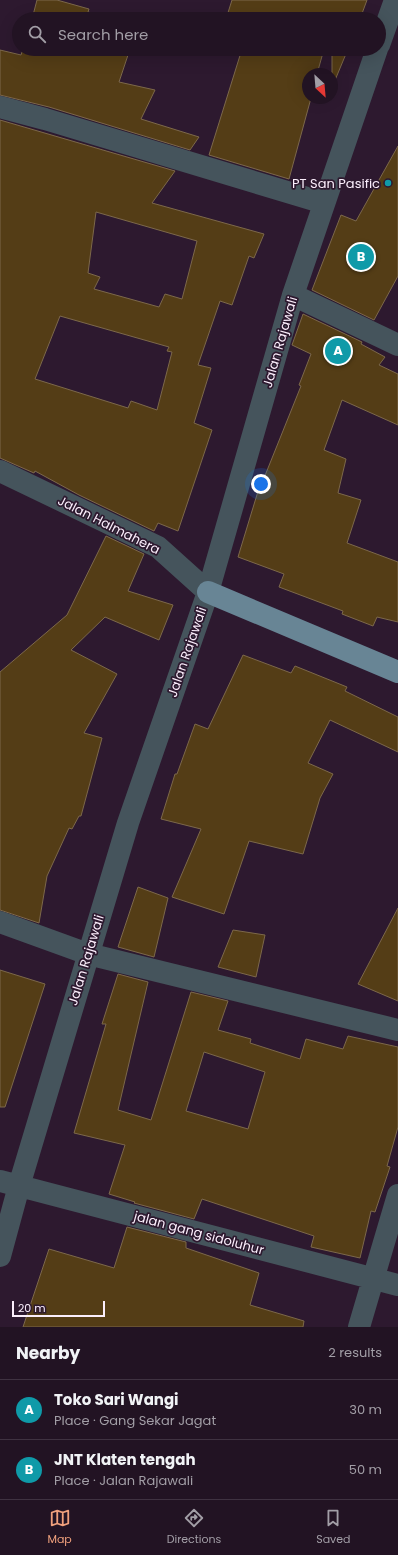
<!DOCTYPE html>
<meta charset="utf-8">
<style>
body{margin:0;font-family:Poppins,sans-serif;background:#2e2030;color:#f1f3f6}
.compass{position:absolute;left:302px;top:68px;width:36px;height:36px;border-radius:50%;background:#221323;box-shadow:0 4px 16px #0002;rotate:154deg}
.scale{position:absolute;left:12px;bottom:10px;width:93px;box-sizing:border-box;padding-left:4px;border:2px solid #fbeefc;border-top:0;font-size:11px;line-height:14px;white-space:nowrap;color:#fbeefc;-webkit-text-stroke:3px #2d192f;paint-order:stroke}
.you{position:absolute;left:261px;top:484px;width:14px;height:14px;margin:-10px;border:3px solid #fff;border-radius:50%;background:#1a73e8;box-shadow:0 0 0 6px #1a73e833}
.badge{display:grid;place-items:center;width:26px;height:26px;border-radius:50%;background:#f1a17d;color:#fff;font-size:13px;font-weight:700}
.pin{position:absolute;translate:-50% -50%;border:2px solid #fff;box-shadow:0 1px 4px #0006}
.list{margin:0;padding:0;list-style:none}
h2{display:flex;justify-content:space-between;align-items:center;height:52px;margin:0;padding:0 16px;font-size:17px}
h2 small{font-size:13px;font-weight:400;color:#a29ea6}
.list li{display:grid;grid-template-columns:26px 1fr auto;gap:12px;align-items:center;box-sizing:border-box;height:60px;padding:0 16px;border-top:1px solid #3f3241}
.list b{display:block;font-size:15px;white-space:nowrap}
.list p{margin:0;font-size:13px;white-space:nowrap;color:#a29ea6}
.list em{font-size:13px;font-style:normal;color:#a29ea6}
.icon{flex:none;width:22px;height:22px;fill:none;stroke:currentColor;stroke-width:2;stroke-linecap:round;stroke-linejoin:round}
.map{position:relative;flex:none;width:398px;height:1327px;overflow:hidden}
.search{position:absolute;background:#221323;box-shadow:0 4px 16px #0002;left:12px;right:12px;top:12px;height:44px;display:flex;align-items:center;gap:10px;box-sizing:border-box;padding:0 14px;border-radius:22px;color:#a29ea6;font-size:15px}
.sheet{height:172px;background:#221323}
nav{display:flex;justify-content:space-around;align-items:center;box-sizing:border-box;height:56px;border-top:1px solid #3f3241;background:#221323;font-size:11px;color:#a29ea6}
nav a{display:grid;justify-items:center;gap:2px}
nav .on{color:#f1a17d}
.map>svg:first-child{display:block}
.building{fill:#543d16;stroke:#7c684b;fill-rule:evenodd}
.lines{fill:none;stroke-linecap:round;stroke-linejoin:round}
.minor{stroke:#45545c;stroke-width:22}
.major{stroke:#688595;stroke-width:22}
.culture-dot{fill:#0f9aa8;stroke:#2d192f;stroke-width:1.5}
.labels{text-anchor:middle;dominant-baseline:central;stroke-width:3.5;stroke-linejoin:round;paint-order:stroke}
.poi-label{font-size:13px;fill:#fbeefc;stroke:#2d192f;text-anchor:end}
.street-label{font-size:13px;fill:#fbeefc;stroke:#2d192f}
</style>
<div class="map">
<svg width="398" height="1327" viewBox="0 0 398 1327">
<rect width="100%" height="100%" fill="#2d192f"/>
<path class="building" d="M37 0H57L89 9 88 12 117 19H32Z
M232 0H367L360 19H226Z
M23 49H130L119 82 155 90 141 119 199 137 190 150 49 107 0 95V50L21 55Z
M242 49H324L317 74H308V98H311L289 179 209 155Z
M332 49H348L333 85H332Z
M0 120 175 171 152 203 264 234 254 258 249 256 232 305 220 301 198 365 211 368 194 423 212 430 178 531 158 523 154 531 79 495 35 471 34 473 0 458ZM96 212 197 241 182 299 165 294 159 307 94 289 100 277 88 273ZM60 316 169 347 167 351 172 352 157 410 131 401 128 408 35 379Z
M398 146V276L374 320 312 290 341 215 356 221Z
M303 314 362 342 361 344 385 357 379 365 398 374V425L342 400 324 450 346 459 338 493 361 500 347 543 398 562V622L377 617 373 626 342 614 343 611 279 587 284 574 238 557 259 488H260L301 386 299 385 311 354 292 345Z
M106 536 144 554 128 591 173 605 159 640 105 617 71 650 117 674 84 733 102 738 81 816H79L72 829 69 828 47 876 39 923 0 910V672L67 615Z
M243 655 291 673 295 666 347 687 345 691 398 717V752L330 720 308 763 333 774 320 798 303 854 249 841 224 914 172 897 201 829 161 819 175 774H177L195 724 208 729Z
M138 887 168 898 154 957 118 947Z
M398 908V1001L358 984Z
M233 930 265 935 256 977 218 967Z
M0 970 45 984 5 1107H0Z
M118 974 148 982 118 1110 151 1120 191 992 228 1001 218 1030 251 1039 250 1043 300 1059 306 1039 343 1049 348 1036 398 1047V1127L387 1166 390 1167 375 1212 371 1211 360 1258 311 1247 314 1236 202 1199 194 1219 134 1203 135 1202 109 1194 125 1145 74 1133 106 1024H102ZM204 1052 265 1072 248 1129 186 1111Z
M127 1227 186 1242V1248L259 1273 250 1305 304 1321 303 1327H23L49 1249 114 1268Z"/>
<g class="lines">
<path class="minor" d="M379 45 395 0
M0 107 45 119 324 203
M293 295 398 345
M0 471 158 547 208 592
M0 922 88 954 398 1030
M0 1181 398 1285
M0 1256 19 1186 128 823 208 592 293 295 377 49
M359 1327 398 1195"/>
<path class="major" d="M208 592 398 672"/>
</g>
<circle class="culture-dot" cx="388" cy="183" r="4"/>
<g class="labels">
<g class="poi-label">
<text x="380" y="183">PT San Pasific</text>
</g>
<g class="street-label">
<text transform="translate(280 342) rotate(-74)">Jalan Rajawali</text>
<text transform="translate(109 525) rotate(27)">Jalan Halmahera</text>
<text transform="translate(187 652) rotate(-71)">Jalan Rajawali</text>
<text transform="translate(86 960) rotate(-73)">Jalan Rajawali</text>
<text transform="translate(199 1233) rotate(15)">jalan gang sidoluhur</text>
</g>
</g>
</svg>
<svg class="compass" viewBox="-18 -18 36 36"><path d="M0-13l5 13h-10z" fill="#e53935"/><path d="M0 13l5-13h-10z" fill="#a29ea6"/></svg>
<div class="scale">20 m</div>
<div class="you"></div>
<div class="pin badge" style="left:338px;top:351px;background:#0f9aa8">A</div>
<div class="pin badge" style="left:361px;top:257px;background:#0f9aa8">B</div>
<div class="search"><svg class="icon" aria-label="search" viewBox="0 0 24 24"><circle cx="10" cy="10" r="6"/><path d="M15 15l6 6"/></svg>Search here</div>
</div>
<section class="sheet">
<h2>Nearby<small>2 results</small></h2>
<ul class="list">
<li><span class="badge" style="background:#0f9aa8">A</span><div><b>Toko Sari Wangi</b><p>Place · Gang Sekar Jagat</p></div><em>30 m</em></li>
<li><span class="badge" style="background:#0f9aa8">B</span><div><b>JNT Klaten tengah</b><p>Place · Jalan Rajawali</p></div><em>50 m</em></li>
</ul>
</section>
<nav>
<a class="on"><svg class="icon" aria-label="map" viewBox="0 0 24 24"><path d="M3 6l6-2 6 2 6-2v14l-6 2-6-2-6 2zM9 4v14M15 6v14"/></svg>Map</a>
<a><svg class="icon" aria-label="directions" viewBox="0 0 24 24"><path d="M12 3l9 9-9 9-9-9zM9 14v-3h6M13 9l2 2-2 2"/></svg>Directions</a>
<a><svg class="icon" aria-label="saved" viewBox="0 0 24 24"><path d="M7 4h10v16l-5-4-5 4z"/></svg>Saved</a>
</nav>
